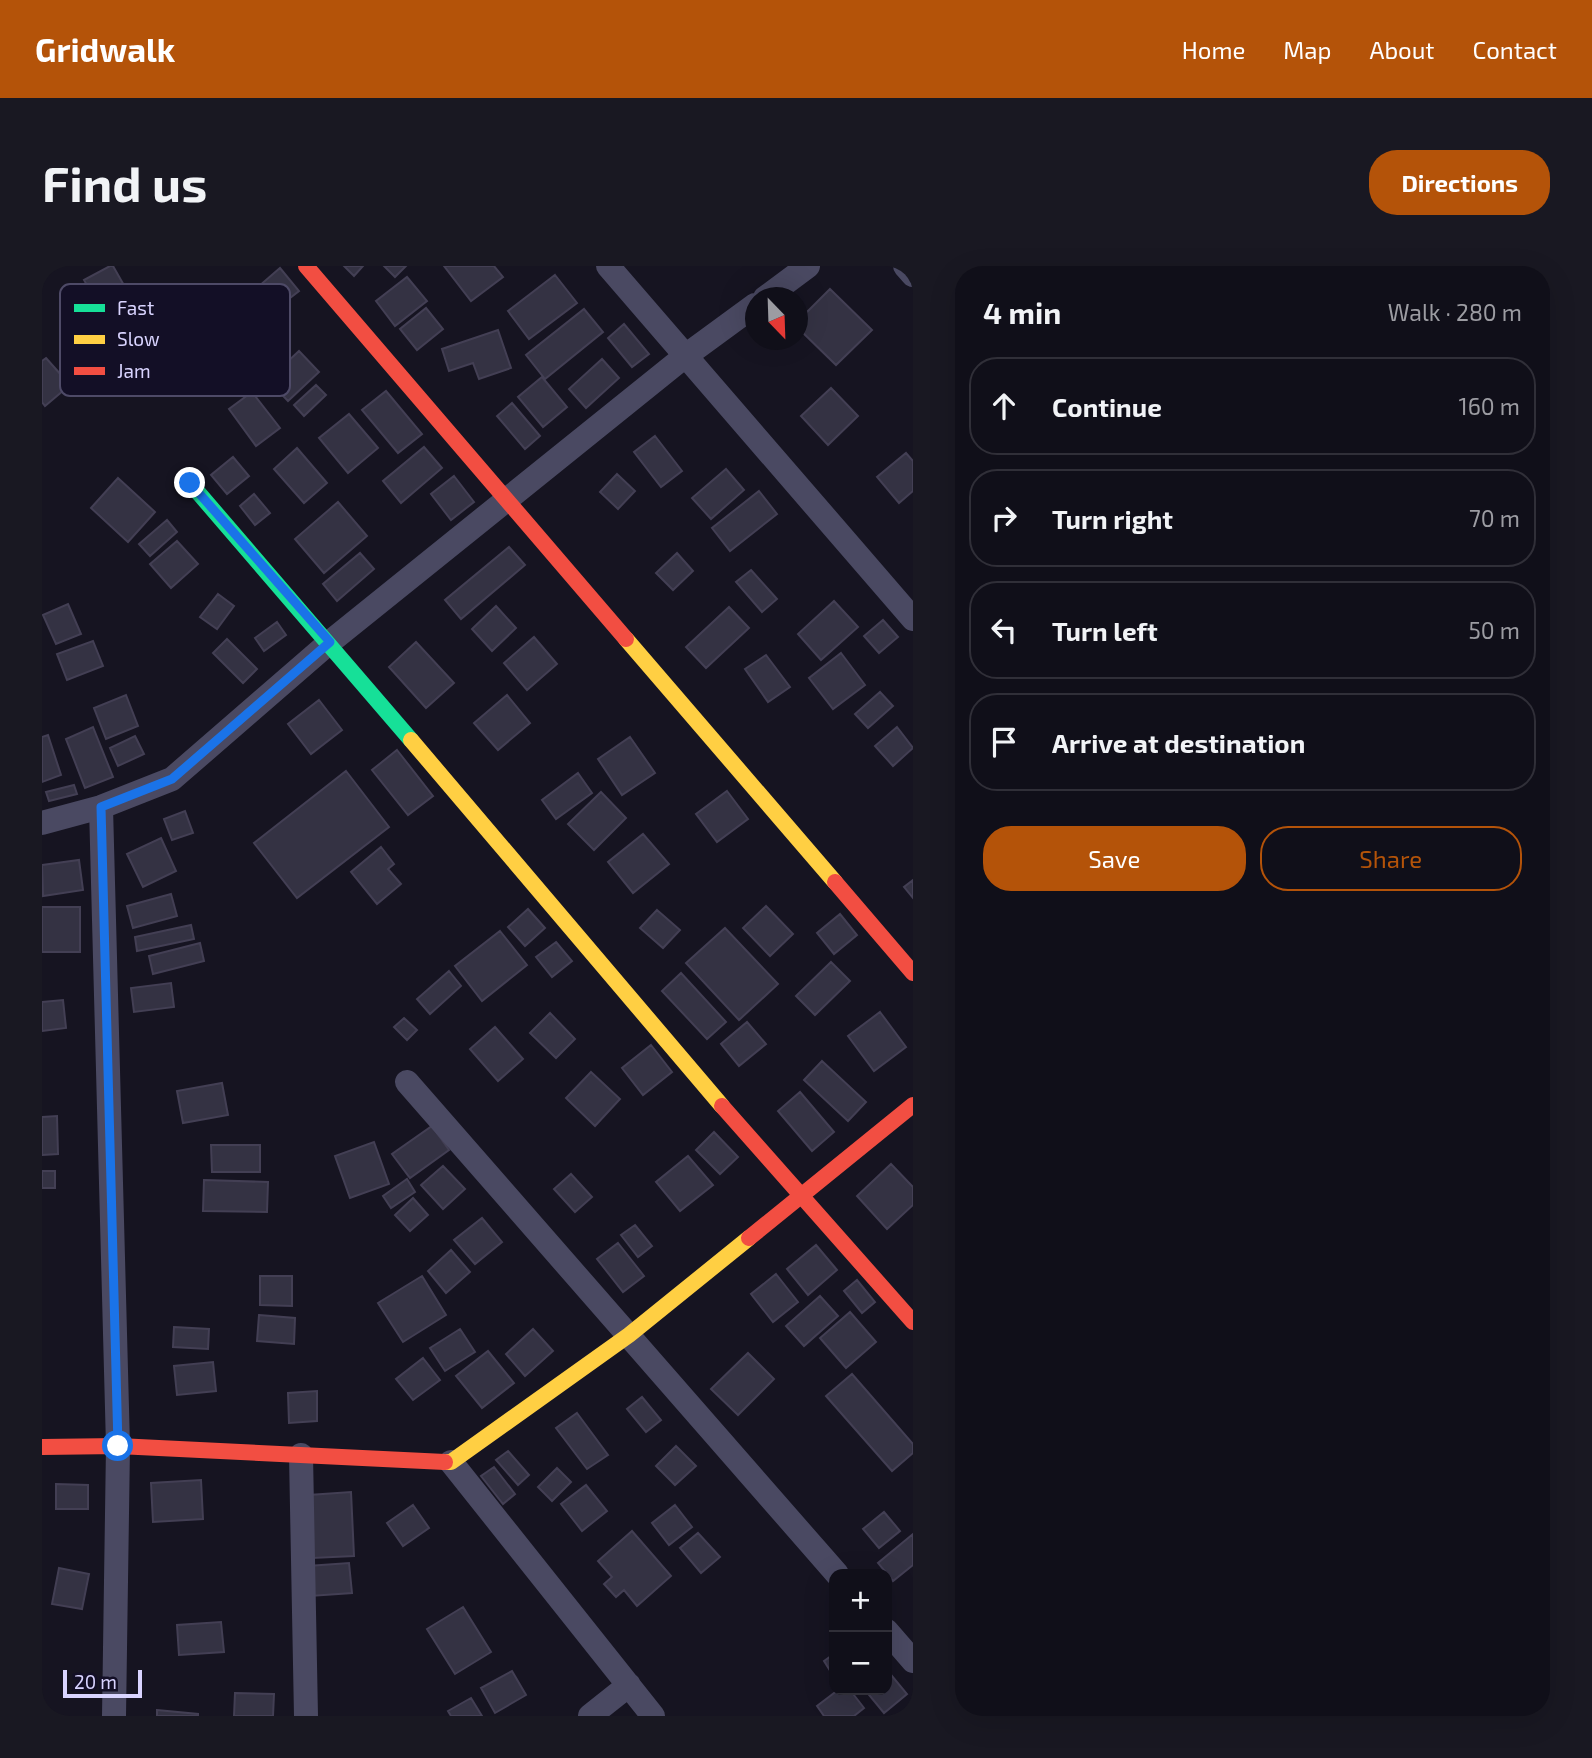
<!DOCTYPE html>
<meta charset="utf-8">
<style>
body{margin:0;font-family:"Exo 2",sans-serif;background:#191822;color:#f1f3f6}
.controls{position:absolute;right:21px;bottom:21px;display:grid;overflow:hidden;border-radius:14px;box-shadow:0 7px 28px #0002}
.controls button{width:63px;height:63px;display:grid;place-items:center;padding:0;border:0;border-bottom:2px solid #302f38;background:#100f19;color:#f1f3f6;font:35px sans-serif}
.compass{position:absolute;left:703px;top:21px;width:63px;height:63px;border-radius:50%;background:#100f19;box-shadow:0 7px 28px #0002;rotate:157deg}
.scale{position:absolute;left:21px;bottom:18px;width:79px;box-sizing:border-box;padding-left:7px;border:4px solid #d9d4ff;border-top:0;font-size:19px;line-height:24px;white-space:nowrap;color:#d9d4ff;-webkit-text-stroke:5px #130f26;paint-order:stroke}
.stop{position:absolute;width:21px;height:21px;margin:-16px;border:5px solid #1a73e8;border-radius:50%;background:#fff}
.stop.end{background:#1a73e8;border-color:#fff;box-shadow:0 2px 7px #0008}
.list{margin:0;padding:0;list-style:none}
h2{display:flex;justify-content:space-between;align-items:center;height:91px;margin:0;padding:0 28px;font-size:30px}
h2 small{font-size:23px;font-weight:400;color:#9c9ca2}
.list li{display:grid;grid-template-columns:46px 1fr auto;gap:21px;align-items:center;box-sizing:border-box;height:98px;margin:0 14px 14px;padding:0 14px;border:2px solid #302f38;border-radius:28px}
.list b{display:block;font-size:26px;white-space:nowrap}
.list em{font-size:23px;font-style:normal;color:#9c9ca2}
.actions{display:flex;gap:14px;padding:21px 28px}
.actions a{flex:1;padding:16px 0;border:2px solid #b45309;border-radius:28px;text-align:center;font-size:24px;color:#b45309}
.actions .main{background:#b45309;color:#fff}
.icon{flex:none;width:38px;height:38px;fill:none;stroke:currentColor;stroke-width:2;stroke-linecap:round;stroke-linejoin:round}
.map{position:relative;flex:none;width:871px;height:1450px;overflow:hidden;border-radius:28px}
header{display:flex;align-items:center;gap:42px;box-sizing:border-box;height:98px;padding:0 35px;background:#b45309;color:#fff}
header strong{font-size:33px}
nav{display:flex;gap:38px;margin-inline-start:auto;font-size:24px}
.intro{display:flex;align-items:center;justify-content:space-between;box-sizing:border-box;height:168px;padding:0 42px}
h1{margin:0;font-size:49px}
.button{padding:18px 32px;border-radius:28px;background:#b45309;color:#fff;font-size:24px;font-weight:700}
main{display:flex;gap:42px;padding:0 42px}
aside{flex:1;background:#100f19;border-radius:28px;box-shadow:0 7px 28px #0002}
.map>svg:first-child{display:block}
.building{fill:#343243;stroke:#433f54;stroke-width:2}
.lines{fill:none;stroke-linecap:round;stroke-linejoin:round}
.street{stroke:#4a4962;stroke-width:24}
.fast{stroke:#16e098;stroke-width:16}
.slow{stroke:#ffcf43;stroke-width:16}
.jam{stroke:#f24e42;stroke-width:16}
.route{stroke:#1a73e8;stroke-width:9}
.key{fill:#130f26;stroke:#4e4a67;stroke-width:2}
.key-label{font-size:19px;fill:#d9d4ff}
</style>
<header>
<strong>Gridwalk</strong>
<nav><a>Home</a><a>Map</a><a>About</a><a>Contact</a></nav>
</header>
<div class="intro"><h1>Find us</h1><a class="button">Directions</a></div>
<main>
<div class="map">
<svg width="871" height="1450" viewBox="0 0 871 1450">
<rect width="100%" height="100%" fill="#161421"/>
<path class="building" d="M68 0H71L100 51 72 67 42 14Z
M302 0H321L312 10Z
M342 0H364L353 11Z
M402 0H452L461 11 429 35Z
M238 2 257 25 235 42 217 20Z
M513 9 535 37 487 73 466 45Z
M365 11 385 35 353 60 334 35Z
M788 23 830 64 794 99 755 61V56Z
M384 42 401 63 375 84 358 63Z
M542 43 561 66 503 113 484 89Z
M582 58 607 88 590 101 566 72Z
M456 64 469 102 437 113 431 97 407 105 400 83Z
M257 85 277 106 246 135 226 114Z
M4 92 28 119 3 140 0 136V95Z
M560 93 577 112 544 142 527 123Z
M500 111 525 141 501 161 476 131Z
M274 119 284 129 262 150 252 139Z
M789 122 816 150 786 179 759 150Z
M344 125 380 168 356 187 320 144Z
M210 126 238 162 214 180 187 143Z
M470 137 498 170 483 183 455 150Z
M307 148 336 182 306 207 277 172Z
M613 170 640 205 619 221 592 186Z
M382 181 400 202 359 237 341 215Z
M255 182 285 217 262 237 232 203Z
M864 187 871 195V225L857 237 835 211Z
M191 191 207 210 185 228 169 209Z
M684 203 702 224 669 253 650 232Z
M575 208 593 225 576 243 558 226Z
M412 210 432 236 409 254 389 228Z
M76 212 113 246 86 276 49 242Z
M717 225 735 248 688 285 670 262Z
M212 228 228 247 213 259 198 240Z
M296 236 325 270 282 307 253 273Z
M125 254 135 266 108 290 97 278Z
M135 275 156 298 129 322 108 298Z
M467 281 483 299 419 353 403 334Z
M318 287 332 303 295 335 281 318Z
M635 287 651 305 631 324 614 307Z
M709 304 735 333 720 346 694 316Z
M176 328 192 340 175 363 158 351Z
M792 335 816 361 779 394 756 368Z
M26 338 39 368 14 378 1 349Z
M454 340 474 362 450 385 430 363Z
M687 341 707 362 664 402 644 381Z
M841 354 856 371 837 387 822 370Z
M235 356 244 369 222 385 213 372Z
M492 371 515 398 485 424 462 397Z
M185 373 215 403 201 417 171 387Z
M51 375 61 400 25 414 15 388Z
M374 376 412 417 384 442 347 401Z
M799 387 823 419 791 443 767 412Z
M724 389 748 421 726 436 703 403Z
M838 426 851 440 826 462 813 448Z
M84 429 96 460 64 473 52 442Z
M465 429 488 457 456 484 432 457Z
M277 434 300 464 269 488 246 458Z
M51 461 71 511 43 522 24 473Z
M855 461 871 482 851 500 833 480Z
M6 469 19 509 0 516V471Z
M93 470 102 488 76 500 68 482Z
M588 471 613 507 580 529 556 493Z
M355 484 391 530 366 549 330 504Z
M304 505 347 561 255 632 212 577Z
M536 507 550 527 514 553 500 534Z
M32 519 35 528 7 535 4 526Z
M685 525 706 553 675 576 654 548Z
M559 526 584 552 552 584 526 558Z
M143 545 151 567 130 574 122 553Z
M601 568 627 598 591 627 566 596Z
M119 572 134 605 101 621 85 588Z
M339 581 352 598 346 603 359 618 335 638 309 606Z
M37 594 41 624 1 630 0 599Z
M871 614V632L862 621Z
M129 628 135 650 91 662 85 640Z
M724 640 751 668 728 690 701 662Z
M0 641H38V686H0Z
M486 643 503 662 483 680 466 661Z
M615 644 638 664 621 682 598 662Z
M798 648 815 669 792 688 775 667Z
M149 659 152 673 95 685 93 671Z
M683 662 736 718 697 754 644 697Z
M458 665 485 699 440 735 413 700Z
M514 676 530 695 510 711 494 691Z
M158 677 162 695 111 708 107 690Z
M789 696 808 715 773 749 754 730Z
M407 705 419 720 388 748 375 733Z
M639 707 684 756 665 773 620 725Z
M129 717 132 741 92 746 89 722Z
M21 734 24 762 0 765V736Z
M838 746 864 781 832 805 806 770Z
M508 747 533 773 514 792 488 767Z
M362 752 375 764 365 774 352 761Z
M705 756 724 778 697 800 679 778Z
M453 761 481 793 456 815 428 783Z
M609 779 630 806 601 829 580 802Z
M780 795 824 836 806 855 762 814Z
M549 806 578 833 553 860 524 832Z
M180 817 186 849 141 857 135 825Z
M758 826 792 866 770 885 736 845Z
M15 850 16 888 0 889V851Z
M390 860 407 884 368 912 350 888Z
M672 866 696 891 678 908 654 884Z
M332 876 347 918 308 932 293 890Z
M169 879H218V906H170Z
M646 890 671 919 638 945 614 916Z
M849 898 871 921V939L845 963 815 930Z
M401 900 423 923 401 943 379 919Z
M0 905H13V922H0Z
M529 908 550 931 533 946 512 923Z
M365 913 373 926 349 942 341 930Z
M162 914 226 916 225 946 161 945Z
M371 932 386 949 368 965 353 949Z
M440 952 460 976 433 998 412 974Z
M593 959 610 980 596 991 579 969Z
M576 977 602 1010 581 1026 555 993Z
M774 979 795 1004 766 1029 745 1003Z
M409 984 428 1006 404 1027 386 1005Z
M734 1008 756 1036 731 1056 709 1028Z
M218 1010H250V1040L218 1039Z
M380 1010 404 1049 361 1076 336 1037Z
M815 1014 833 1036 820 1047 802 1025Z
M778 1030 796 1050 762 1080 744 1060Z
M808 1046 834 1076 804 1102 778 1072Z
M217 1049 253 1052 252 1078 215 1075Z
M132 1061 167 1063 166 1083 131 1081Z
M418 1063 433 1086 403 1105 388 1082Z
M491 1063 511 1085 483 1110 464 1088Z
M446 1085 472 1117 440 1142 414 1110Z
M706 1087 732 1113 696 1149 669 1123Z
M381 1092 398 1114 371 1134 354 1113Z
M171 1096 174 1125 135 1129 132 1100Z
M810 1108 871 1178V1187L850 1205 784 1130Z
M275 1125V1155L247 1157 246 1127Z
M600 1131 619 1154 604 1166 585 1143Z
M535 1147 566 1189 545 1203 514 1162Z
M634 1180 654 1200 633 1219 614 1200Z
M466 1185 487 1209 476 1219 454 1194Z
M452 1201 473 1228 461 1238 439 1210Z
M515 1202 529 1216 510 1235 496 1221Z
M159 1214 161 1253 111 1256 109 1217Z
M14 1218 46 1219V1243H14Z
M544 1219 565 1245 540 1265 519 1238Z
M309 1226 312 1290 270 1292 267 1229Z
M371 1239 387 1262 361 1280 345 1257Z
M633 1239 650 1261 627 1279 610 1257Z
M842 1246 858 1265 837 1282 821 1263Z
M590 1265 629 1310 595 1340 582 1324 574 1331 562 1318 570 1311 556 1295Z
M656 1267 678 1291 659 1307 638 1282Z
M871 1268V1299L851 1315 836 1297Z
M307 1297 310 1327 268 1330 266 1300Z
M17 1302 47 1308 40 1343 10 1338Z
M421 1341 449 1386 413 1408 385 1363Z
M179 1356 182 1386 137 1389 135 1359Z
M792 1388V1411L782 1395Z
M845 1404 865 1428 842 1447 823 1424H845Z
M470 1405 484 1429 453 1447 439 1422Z
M796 1424H808L822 1442 812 1450H782L775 1440Z
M193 1427 232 1428 231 1450H192Z
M429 1432 440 1450H409L406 1445Z
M115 1444 156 1448V1450H115Z"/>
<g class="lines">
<path class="street" d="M566 0 871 353
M863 0 871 9
M723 32 766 0
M59 541 76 1180 72 1450
M0 557 59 541 130 513 288 376 642 91 713 39
M365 816 795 1308
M259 1189 264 1450
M409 1196 611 1450
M845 1365 871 1395
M548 1450 587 1419"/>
<path class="fast" d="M148 217 369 474"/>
<path class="slow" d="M584 373 793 616
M369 474 680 840
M403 1196H409L587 1069 707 972"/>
<path class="jam" d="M264 0 584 373
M793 616 871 707
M680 840 871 1056
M707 972 871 839
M0 1181 76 1180 403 1196"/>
</g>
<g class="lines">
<path class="route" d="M76 1180 59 541 130 513 288 376 148 217"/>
</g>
<rect x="18" y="18" width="230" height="112" rx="10" class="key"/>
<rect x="32" y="38" width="31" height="8" fill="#16e098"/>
<rect x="32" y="69" width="31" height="9" fill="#ffcf43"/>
<rect x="32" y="101" width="31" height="8" fill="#f24e42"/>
<g class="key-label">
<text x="75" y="49">Fast</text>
<text x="75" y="80">Slow</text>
<text x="75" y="112">Jam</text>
</g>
</svg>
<div class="controls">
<button>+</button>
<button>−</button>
</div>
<svg class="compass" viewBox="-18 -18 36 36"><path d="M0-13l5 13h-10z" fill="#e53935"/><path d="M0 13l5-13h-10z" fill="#9c9ca2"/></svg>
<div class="scale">20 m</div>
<div class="stop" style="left:76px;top:1180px"></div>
<div class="stop end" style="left:148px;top:217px"></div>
</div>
<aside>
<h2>4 min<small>Walk · 280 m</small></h2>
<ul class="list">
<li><svg class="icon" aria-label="ahead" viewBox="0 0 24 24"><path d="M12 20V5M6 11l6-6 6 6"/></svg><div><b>Continue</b></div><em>160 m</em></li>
<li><svg class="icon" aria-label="right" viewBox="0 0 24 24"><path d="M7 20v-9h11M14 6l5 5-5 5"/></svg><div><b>Turn right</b></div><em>70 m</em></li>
<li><svg class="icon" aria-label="left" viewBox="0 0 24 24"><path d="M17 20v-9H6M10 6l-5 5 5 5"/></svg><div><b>Turn left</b></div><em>50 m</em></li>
<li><svg class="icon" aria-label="arrive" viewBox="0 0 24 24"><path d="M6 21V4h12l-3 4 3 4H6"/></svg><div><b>Arrive at destination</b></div></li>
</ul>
<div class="actions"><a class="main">Save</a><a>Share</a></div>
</aside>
</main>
